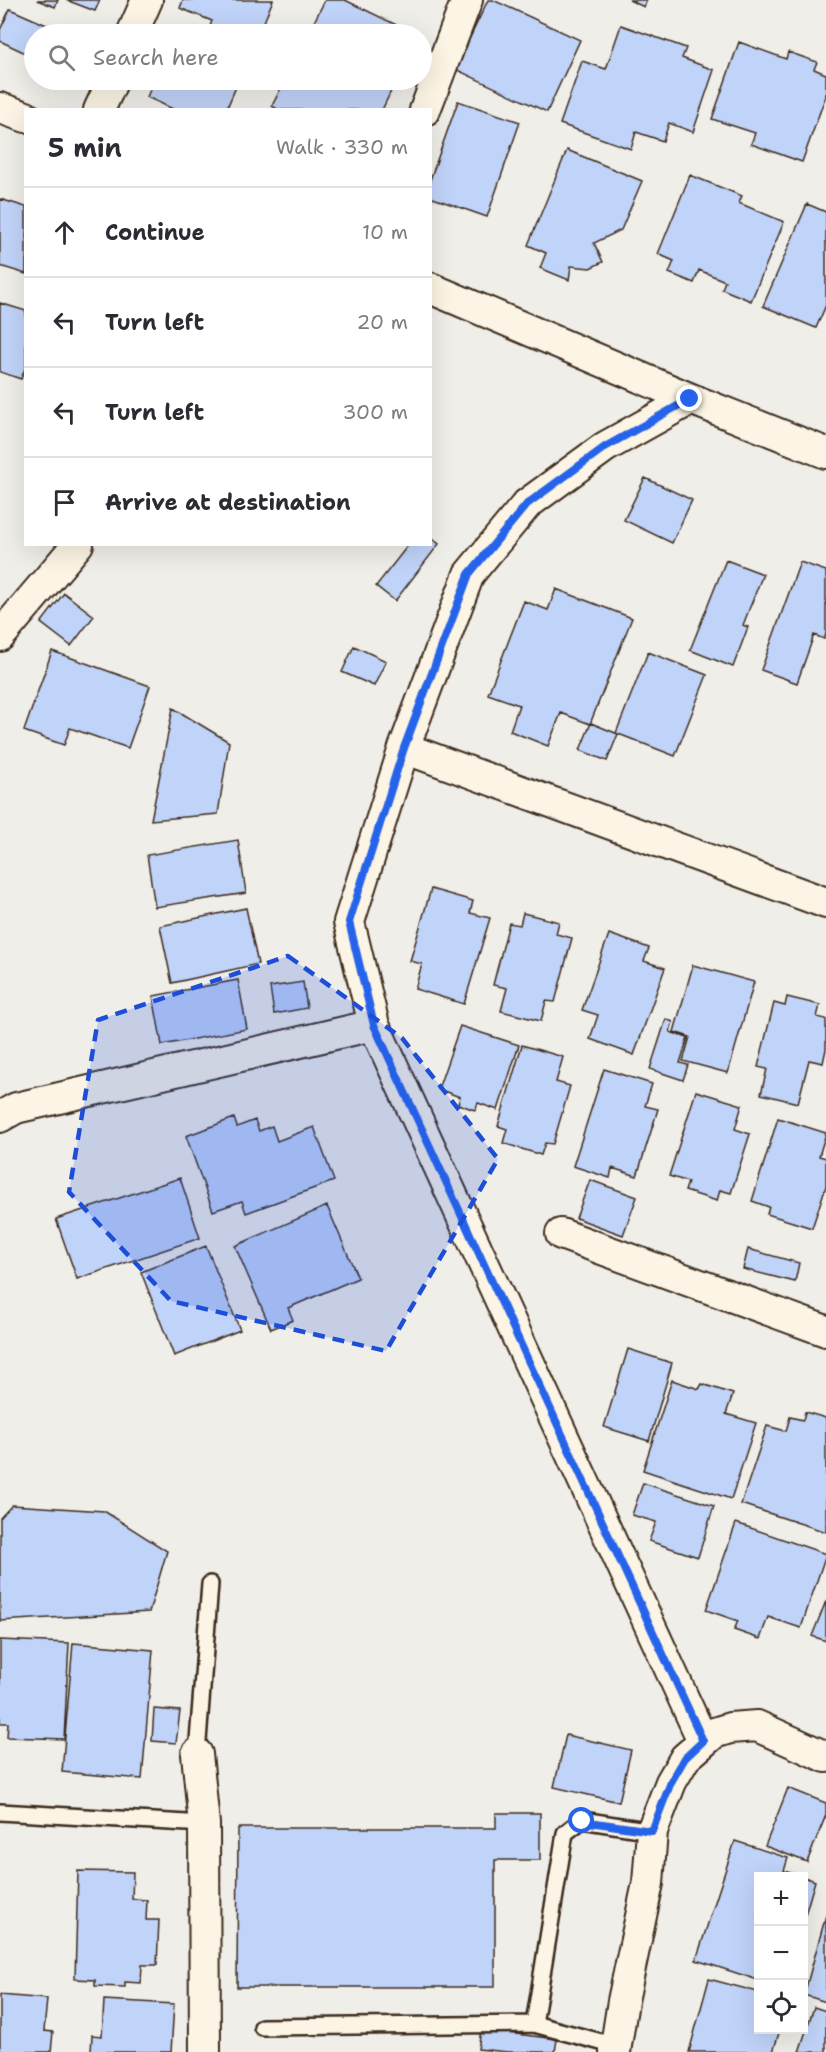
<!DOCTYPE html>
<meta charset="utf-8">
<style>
body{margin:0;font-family:"Shantell Sans",sans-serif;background:#f7f7f7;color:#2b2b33}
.controls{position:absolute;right:18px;bottom:18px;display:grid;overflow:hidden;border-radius:0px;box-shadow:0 6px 24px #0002}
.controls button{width:54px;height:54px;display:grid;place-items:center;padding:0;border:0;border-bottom:2px solid #e1e1e2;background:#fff;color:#2b2b33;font:30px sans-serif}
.stop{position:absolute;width:18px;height:18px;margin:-14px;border:4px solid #2563eb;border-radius:50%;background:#fff}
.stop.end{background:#2563eb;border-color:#fff;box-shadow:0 2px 6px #0008}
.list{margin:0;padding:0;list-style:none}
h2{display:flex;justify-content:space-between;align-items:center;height:78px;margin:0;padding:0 24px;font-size:26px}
h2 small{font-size:20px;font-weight:400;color:#7c7c81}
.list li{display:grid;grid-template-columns:39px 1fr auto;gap:18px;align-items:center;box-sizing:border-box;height:90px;padding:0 24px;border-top:2px solid #e1e1e2}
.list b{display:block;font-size:22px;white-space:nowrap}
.list em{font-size:20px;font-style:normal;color:#7c7c81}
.icon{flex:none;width:33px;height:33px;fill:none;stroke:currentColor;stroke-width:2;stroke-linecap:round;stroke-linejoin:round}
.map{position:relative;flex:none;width:826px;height:2052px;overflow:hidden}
.search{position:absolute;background:#fff;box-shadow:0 6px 24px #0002;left:24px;top:24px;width:408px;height:66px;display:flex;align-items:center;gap:15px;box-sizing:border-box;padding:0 21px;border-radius:33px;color:#7c7c81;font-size:22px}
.panel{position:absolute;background:#fff;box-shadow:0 6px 24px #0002;left:24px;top:108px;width:408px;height:438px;border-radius:0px}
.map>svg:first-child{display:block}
.building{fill:#c0d3f8;stroke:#3b2a1e;stroke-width:1.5}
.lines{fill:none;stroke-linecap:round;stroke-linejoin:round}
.service-casing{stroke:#3b2a1e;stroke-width:20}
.minor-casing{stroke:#3b2a1e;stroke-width:34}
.service{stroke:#fcf5e5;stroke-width:15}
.minor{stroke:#fcf5e5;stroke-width:30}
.route{stroke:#2563eb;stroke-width:8}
.marked{fill:#1d4ed8;fill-opacity:0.2;stroke:#1d4ed8;stroke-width:4.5;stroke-dasharray:12 8;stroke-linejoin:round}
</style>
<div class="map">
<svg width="826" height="2052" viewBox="0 0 826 2052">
<rect width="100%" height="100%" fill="#f0eee9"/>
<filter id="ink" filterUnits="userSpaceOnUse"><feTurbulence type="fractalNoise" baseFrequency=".0167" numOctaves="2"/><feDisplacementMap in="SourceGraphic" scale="12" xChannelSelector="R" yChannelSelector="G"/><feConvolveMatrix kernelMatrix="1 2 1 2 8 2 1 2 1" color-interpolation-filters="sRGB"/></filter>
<g filter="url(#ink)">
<path class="building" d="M37 0H58L55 7Z
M66 0H100L95 11Z
M183 0H273L259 34H222L209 29 212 21 180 8Z
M325 0H345L407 30 405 34H308Z
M488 0H493L580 40 547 112 455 69Z
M629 0H647L644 7Z
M10 9 67 34H34V57L0 41V30Z
M621 25 686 48 682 58 714 70 693 132 669 123 663 141 636 132 631 149 560 124 582 61 606 69Z
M739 42 786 59 788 52 817 62 814 69 826 74V95L802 162 751 144 755 133 712 119Z
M154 80H239L226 110H175L147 97Z
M285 80H382L380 84 392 89 382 110H279L272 106Z
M458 101 520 122 487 217 430 197V180Z
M567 150 642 181 621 230 594 243 603 262 590 268 571 266 569 280 540 268 546 253 528 245Z
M690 175 742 196 739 203 784 222 751 301 722 289 725 281 699 270 694 283 669 273 674 261 658 254Z
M0 199 26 207V274L0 266Z
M807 204 826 212V305L816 328 763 306Z
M0 303 26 311V366L21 379 0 372Z
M645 478 692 500 672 543 624 520Z
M430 537 439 544 395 601 376 586 409 544H430Z
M726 560 763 574 743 625 748 627 733 667 690 650Z
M800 562 826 571V634L824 639 814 635 797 683 761 670Z
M556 589 632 618 590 724 561 713 548 746 510 731 519 705 488 694 524 601 548 610Z
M64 593 94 616 71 646 41 623Z
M354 646 386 661 374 686 342 672Z
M52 651 150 686 128 748 70 728 64 745 24 731Z
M648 652 707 675 675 756 616 733Z
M173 708 229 742 218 814 151 820Z
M591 723 618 734 607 761 580 750Z
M238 840 246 893 155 907 147 855Z
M431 889 473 901 470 913 490 918 464 1004 415 989 422 964 410 961Z
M246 908 258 964 172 983 160 926Z
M523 913 559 922 556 934 572 938 555 1002 546 1001 541 1021 501 1011 507 988 493 985 509 923 520 925Z
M609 934 649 948 644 961 665 968 634 1055 590 1039 598 1015 582 1010Z
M693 965 754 982 728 1073 683 1061 690 1037 674 1032Z
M238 980 247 1029 162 1045 153 996Z
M303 982 307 1008 274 1014 270 987Z
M787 997 820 1005 817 1017 826 1019V1049L823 1063 809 1060 798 1103 761 1094 767 1069 758 1067 774 1003 785 1006Z
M666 1019 673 1022 670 1032 688 1038 680 1063 688 1065 683 1080 650 1069Z
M460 1026 519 1045 498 1110 478 1103 475 1110 458 1104 460 1097 438 1089Z
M522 1045 563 1057 556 1082 570 1086 553 1144 545 1143 541 1155 503 1143 507 1129 498 1126Z
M604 1069 652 1084 645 1106 658 1109 637 1176 612 1168 610 1178 573 1166Z
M696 1091 742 1105 735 1129 750 1134 731 1193 720 1190 717 1201 685 1191 688 1182 669 1176Z
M234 1118 237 1127 255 1120 259 1131 272 1126 277 1141 314 1127 334 1181 246 1213 242 1201 213 1211 186 1136Z
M778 1118 826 1133 819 1156 826 1158V1186L812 1228 767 1214 769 1207 752 1201Z
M180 1178 200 1238 77 1279 56 1219Z
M590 1180 637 1197 623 1235 576 1218Z
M327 1206 358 1278 288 1308 293 1320 271 1329 235 1246Z
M206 1246 240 1330 174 1356 141 1272Z
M748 1249 799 1263 795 1282 743 1269Z
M628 1349 672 1363 649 1441 604 1427Z
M672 1380 699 1389 702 1384 733 1394 726 1414 756 1423 731 1499 643 1470Z
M805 1412 826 1418V1532L741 1504 767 1426 786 1431 790 1417 803 1420Z
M643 1483 714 1506 698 1557 649 1541 656 1522 632 1515Z
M12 1505 104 1511 167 1551 149 1612 0 1621V1518Z
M736 1523 826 1554 801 1628 768 1617 760 1639 734 1630 738 1621 706 1610Z
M826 1601V1641L812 1636Z
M0 1640 69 1643 64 1739 7 1737 8 1723H0Z
M73 1643 153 1650 142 1779 62 1772Z
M154 1709 180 1711 176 1743 152 1741Z
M566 1735 631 1750 619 1802 554 1787Z
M788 1788 826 1803V1815L807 1862 765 1846Z
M496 1813H540V1860H495V1987H237L238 1828H496Z
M735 1841 788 1858 784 1871 801 1876H758V1980L696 1960Z
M78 1871 133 1872 132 1899 147 1900 146 1920H159L157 1965H142L141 1983 125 1982V1987L95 1986V1980L75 1979Z
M804 1877 815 1881 804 1918Z
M826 1915V2002L804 1995Z
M709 1979 758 1992V2030H780L773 2052H689Z
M0 1995 47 1999 44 2031 53 2032 51 2052H0Z
M104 2000 174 2004 171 2052H91L92 2035 102 2036Z
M814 2007 826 2011V2052H799Z
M481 2030 557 2039 555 2052H508L478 2049Z"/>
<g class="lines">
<g class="service-casing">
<path id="service" d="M197 1754 210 1584
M0 1812 204 1824
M534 2024 565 1833 582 1820 652 1831
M262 2027 534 2024 616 2046"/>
</g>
<g class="minor-casing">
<path id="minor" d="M132 34 147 0
M0 108 26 117
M99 110 113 80
M425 110 467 0
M430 288 691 399 826 453
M691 399 605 447 527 504 469 574 404 748 349 922 374 1025 703 1741
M0 636 78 544
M404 748 826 903
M0 1117 16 1108 374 1025
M561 1234 826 1331
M197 1754 204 1824 205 2052
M615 2052 623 2001 648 1883 652 1831 671 1782 685 1758 714 1733 730 1728 757 1726 826 1757"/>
</g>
<use href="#service" class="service"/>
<use href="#minor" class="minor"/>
</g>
</g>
<g class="lines" filter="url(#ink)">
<path class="route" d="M582 1821 652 1831 671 1782 685 1758 703 1741 374 1025 349 922 404 748 469 574 527 504 605 447 690 399"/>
</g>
<path class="marked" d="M288 956 402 1038 498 1159 386 1351 171 1301 69 1192 98 1020Z"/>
</svg>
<div class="controls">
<button>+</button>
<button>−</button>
<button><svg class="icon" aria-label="locate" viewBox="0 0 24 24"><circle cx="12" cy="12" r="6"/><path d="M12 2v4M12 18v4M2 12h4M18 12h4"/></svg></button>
</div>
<div class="stop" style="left:582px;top:1821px"></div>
<div class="stop end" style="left:690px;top:399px"></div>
<div class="search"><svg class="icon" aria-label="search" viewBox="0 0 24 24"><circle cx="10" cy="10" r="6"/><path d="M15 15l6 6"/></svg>Search here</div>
<section class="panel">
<h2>5 min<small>Walk · 330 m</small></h2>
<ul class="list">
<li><svg class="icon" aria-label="ahead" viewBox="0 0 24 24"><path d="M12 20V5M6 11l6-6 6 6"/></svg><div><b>Continue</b></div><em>10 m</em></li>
<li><svg class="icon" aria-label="left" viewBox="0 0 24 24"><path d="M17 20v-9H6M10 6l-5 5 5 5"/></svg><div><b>Turn left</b></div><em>20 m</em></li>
<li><svg class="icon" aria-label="left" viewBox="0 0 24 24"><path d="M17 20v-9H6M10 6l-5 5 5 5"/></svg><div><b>Turn left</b></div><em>300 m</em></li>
<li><svg class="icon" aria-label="arrive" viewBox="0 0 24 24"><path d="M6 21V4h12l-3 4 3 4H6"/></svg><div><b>Arrive at destination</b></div></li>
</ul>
</section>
</div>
